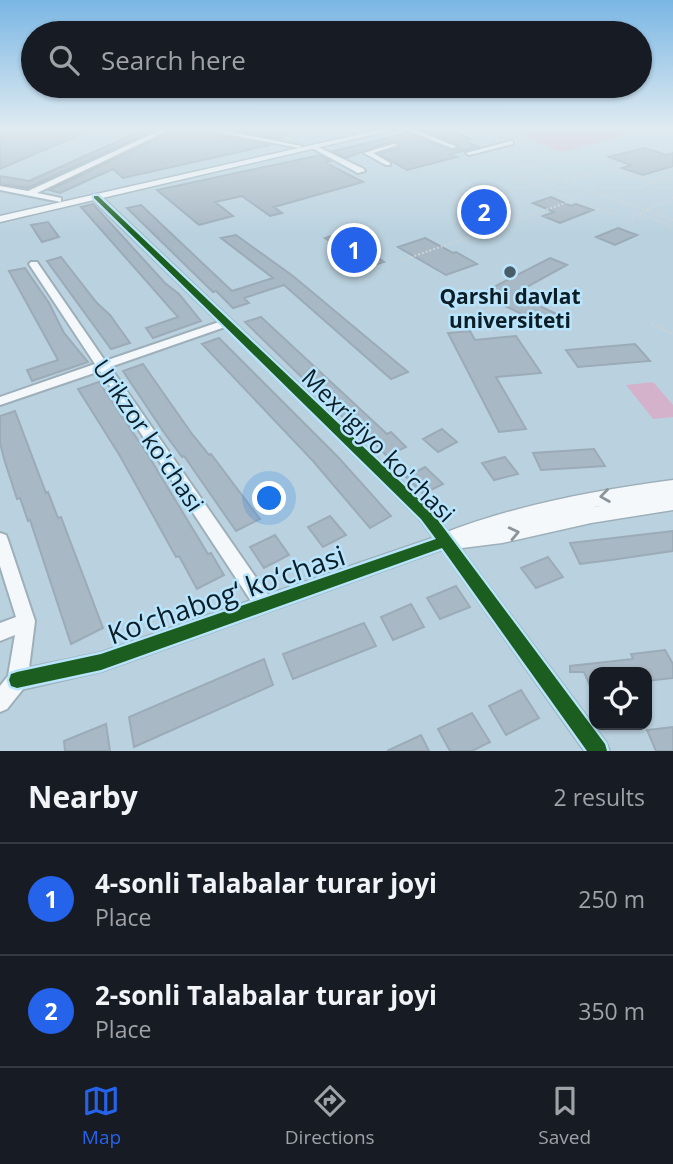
<!DOCTYPE html>
<meta charset="utf-8">
<style>
body{margin:0;font-family:"Open Sans",sans-serif;background:#242831;color:#f1f3f6}
.controls{position:absolute;right:21px;bottom:21px;display:grid;overflow:hidden;border-radius:14px;box-shadow:0 2px 5px #0004}
.controls button{width:63px;height:63px;display:grid;place-items:center;padding:0;border:0;border-bottom:2px solid #363941;background:#171b24;color:#f1f3f6;font:35px sans-serif}
.you{position:absolute;left:270px;top:499px;width:24px;height:24px;margin:-18px;border:5px solid #fff;border-radius:50%;background:#1a73e8;box-shadow:0 0 0 10px #1a73e833}
.badge{display:grid;place-items:center;width:46px;height:46px;border-radius:50%;background:#2563eb;color:#fff;font-size:23px;font-weight:700}
.pin{position:absolute;translate:-50% -50%;border:4px solid #fff;box-shadow:0 2px 7px #0006}
.list{margin:0;padding:0;list-style:none}
h2{display:flex;justify-content:space-between;align-items:center;height:91px;margin:0;padding:0 28px;font-size:30px}
h2 small{font-size:23px;font-weight:400;color:#9ea1a6}
.list li{display:grid;grid-template-columns:46px 1fr auto;gap:21px;align-items:center;box-sizing:border-box;height:112px;padding:0 28px;border-top:2px solid #363941}
.list b{display:block;font-size:26px;white-space:nowrap}
.list p{margin:0;font-size:23px;white-space:nowrap;color:#9ea1a6}
.list em{font-size:23px;font-style:normal;color:#9ea1a6}
.icon{flex:none;width:38px;height:38px;fill:none;stroke:currentColor;stroke-width:2;stroke-linecap:round;stroke-linejoin:round}
.map{position:relative;flex:none;width:673px;height:751px;overflow:hidden}
.search{position:absolute;background:#171b24;box-shadow:0 2px 5px #0004;left:21px;right:21px;top:21px;height:77px;display:flex;align-items:center;gap:18px;box-sizing:border-box;padding:0 24px;border-radius:38px;color:#9ea1a6;font-size:26px}
.sheet{height:315px;background:#171b24}
nav{display:flex;justify-content:space-around;align-items:center;box-sizing:border-box;height:98px;border-top:2px solid #363941;background:#171b24;font-size:19px;color:#9ea1a6}
nav a{display:grid;justify-items:center;gap:4px}
nav .on{color:#2563eb}
.map>svg:first-child{display:block}
.green{fill:#d4b2cb}
.building{fill:#a8b8c4;stroke:#9babb7;stroke-width:2}
.lines{fill:none;stroke-linecap:round;stroke-linejoin:round}
.minor-casing{stroke:#9db0ba;stroke-width:4}
.major-casing{stroke:#9db0ba;stroke-width:3}
.path{stroke:#cbd3d6;stroke-width:2;stroke-dasharray:2 2;stroke-linecap:butt}
.minor{fill:#f5f8fa;fill-rule:evenodd}
.major{fill:#f5f8fa;fill-rule:evenodd}
.cycleway-casing{stroke:#b8e4fc;stroke-width:5}
.cycleway{fill:#1b5e20;fill-rule:evenodd}
.oneway{stroke:#8c959b}
.poi-dot{fill:#495c67;stroke:#b8e4fc;stroke-width:2.5}
.labels{text-anchor:middle;dominant-baseline:central;stroke-width:5;stroke-linejoin:round;paint-order:stroke}
.far-poi-label{font-size:21px;font-weight:bold;fill:#0c1d26;stroke:#b8e4fc}
.street-label{font-size:24px;fill:#0c1d26;stroke:#b8e4fc}
.near-street-label{font-size:28px;fill:#0c1d26;stroke:#b8e4fc}
</style>
<div class="map">
<svg width="673" height="751" viewBox="0 0 673 751">
<rect width="100%" height="100%" fill="#bad2df"/>
<path class="green" d="M545 129H606L626 136 561 152 518 135Z
M653 382 673 405V417L653 419 626 385Z"/>
<path class="building" d="M29 129H93L0 169V130L18 133Z
M145 129 154 130 28 188 0 184V176L29 181Z
M178 129 270 145 123 178 113 169 60 193 49 190Z
M260 129 289 133 280 139 235 130Z
M425 129H446L470 139 463 140 479 147 450 154 457 157 407 170 379 154 399 148V142L392 141 346 158 333 151 408 133 451 150 459 148 458 145 422 130Z
M644 148 666 155 673 153V166L643 175 622 168 631 165 609 157Z
M320 155 331 161 326 163 363 182 274 207 282 213 270 216 242 196 215 202 233 216 199 225 157 190Z
M551 197 571 206 576 204 593 210 560 223 543 216 554 212 533 203Z
M93 204 165 283 179 294 201 321 153 338 146 328 178 317 81 207Z
M141 205 232 291 273 278 221 238 236 235 293 276 408 372 391 379 284 285 244 298 249 303 233 308 216 291 213 292 127 208Z
M48 222 59 237 42 242 31 225Z
M618 228 637 235 615 245 596 237Z
M341 233 384 262 368 267 325 238Z
M425 238 453 253 456 252 477 264 446 275 398 247Z
M61 257 97 303 110 315 130 343 111 349 47 261Z
M550 258 567 265 514 294 565 318 550 328 489 298 488 290Z
M25 268 49 303 64 333 88 362 32 381 27 370 58 360 9 271Z
M261 317 387 434 391 432 406 447 387 456 365 434 361 435 245 322Z
M470 331 475 340 516 336 541 373 496 377 526 429 499 432 448 333Z
M219 338 338 457 391 516 370 528 313 461 202 344Z
M635 344 650 361 578 367 566 350Z
M143 364 192 434 209 455 211 454 260 519 236 531 184 456 182 457 165 434 123 371Z
M99 382 148 455 208 554 211 553 224 575 197 589 179 556 176 557 120 456 78 389Z
M15 411 46 493 48 492 58 518 61 517 103 628 71 644 30 520 28 521 20 498 17 499 4 459 0 443V416Z
M442 429 457 442 438 452 423 439Z
M594 449 605 466 541 470 533 453Z
M505 457 518 474 494 480 482 463Z
M425 467 443 484 423 494 406 477Z
M330 516 346 535 323 547 308 527Z
M673 531V551L611 560 580 564 570 543Z
M275 535 289 555 264 568 250 547Z
M548 557 563 577 536 588 521 568Z
M456 586 470 607 440 619 427 598Z
M411 604 424 627 393 640 381 617Z
M364 623 376 646 293 679 283 654Z
M665 650 673 664V678L647 681V672H594V695L584 672H570V666L633 659 631 654Z
M264 659 273 685 134 747 129 717Z
M521 690 539 718 506 735 489 706Z
M472 713 490 742 472 751H450L438 729Z
M106 724 110 751H65L64 741Z
M673 727V751H656L647 730Z
M421 735 429 751H387Z"/>
<g class="lines">
<g class="minor-casing">
<path id="minor" d="M163 129H171L37 193 61 198V202L0 190V186L28 191Z
M201 129H215L302 146 299 148Z
M404 129H413L457 147 452 148Z
M511 141 513 142V144L469 155 466 153Z
M393 144 398 145 373 153 390 163V165H386L364 153Z
M314 145 364 169 365 171 358 173 312 148 311 147Z
M93 195H99L432 511 606 743 609 751H585L442 549 101 671 23 689 7 709 0 712V686L8 676 15 635 0 641V623L16 617 0 566V533L6 535 8 540 35 621 29 668 101 653 251 601 100 371 0 405V397L95 364 29 264 31 262H37L105 361 219 322 93 199ZM225 327 420 519 434 538 268 595 110 367Z"/>
</g>
<g class="major-casing">
<path id="major" d="M382 129H397L0 222V216Z
M673 480V494L594 507 673 494V510L591 523 502 543 462 548C454 545 448 550 439 547L436 541 439 535C515 505 592 491 673 480Z"/>
</g>
<path class="path" d="M643 129 673 140
M494 156 673 220
M515 177 617 216
M562 181 611 169 654 182
M646 185 673 177
M640 214 673 226
M632 217 673 198
M403 260 574 200
M652 324 673 334"/>
<use href="#minor" class="minor"/>
<use href="#major" class="major"/>
<g class="cycleway-casing">
<path id="cycleway" d="M94 196H98L431 511 605 744 607 751H587L442 548 101 670 17 688 11 686 9 680 11 674 17 672 101 654 436 539 421 519 94 198Z"/>
</g>
<use href="#cycleway" class="cycleway"/>
</g>
<defs><path id="oneway-chevron" d="M-2-3.5L2.5 0L-2 3.5" fill="none" stroke-width="1.6" stroke-linecap="round" stroke-linejoin="round" transform="scale(1.75)"/></defs>
<g class="oneway">
<use href="#oneway-chevron" transform="translate(605 496) rotate(172)"/>
<use href="#oneway-chevron" transform="translate(514 533) rotate(-13)"/>
</g>
<linearGradient id="sky" x2="0" y2="1"><stop stop-color="#7ab6e4"/><stop offset="0.55" stop-color="#e0ebf1"/><stop offset="1" stop-color="#e0ebf1" stop-opacity="0"/></linearGradient>
<rect width="673" height="234" fill="url(#sky)"/>
<circle class="poi-dot" cx="510" cy="272" r="7"/>
<g class="labels">
<g class="far-poi-label">
<text x="510" y="296">Qarshi davlat<tspan x="510" dy="24">universiteti</tspan></text>
</g>
<g class="street-label">
<text transform="translate(149 435) rotate(56)">Urikzor ko'chasi</text>
<text transform="translate(379 445) rotate(45)">Mexrigiyo ko'chasi</text>
</g>
<g class="near-street-label">
<text transform="translate(226 594) rotate(-19)">Ko‘chabog‘ ko‘chasi</text>
</g>
</g>
</svg>
<div class="controls">
<button><svg class="icon" aria-label="locate" viewBox="0 0 24 24"><circle cx="12" cy="12" r="6"/><path d="M12 2v4M12 18v4M2 12h4M18 12h4"/></svg></button>
</div>
<div class="you"></div>
<div class="pin badge" style="left:354px;top:250px">1</div>
<div class="pin badge" style="left:484px;top:212px">2</div>
<div class="search"><svg class="icon" aria-label="search" viewBox="0 0 24 24"><circle cx="10" cy="10" r="6"/><path d="M15 15l6 6"/></svg>Search here</div>
</div>
<section class="sheet">
<h2>Nearby<small>2 results</small></h2>
<ul class="list">
<li><span class="badge">1</span><div><b>4-sonli Talabalar turar joyi</b><p>Place</p></div><em>250 m</em></li>
<li><span class="badge">2</span><div><b>2-sonli Talabalar turar joyi</b><p>Place</p></div><em>350 m</em></li>
</ul>
</section>
<nav>
<a class="on"><svg class="icon" aria-label="map" viewBox="0 0 24 24"><path d="M3 6l6-2 6 2 6-2v14l-6 2-6-2-6 2zM9 4v14M15 6v14"/></svg>Map</a>
<a><svg class="icon" aria-label="directions" viewBox="0 0 24 24"><path d="M12 3l9 9-9 9-9-9zM9 14v-3h6M13 9l2 2-2 2"/></svg>Directions</a>
<a><svg class="icon" aria-label="saved" viewBox="0 0 24 24"><path d="M7 4h10v16l-5-4-5 4z"/></svg>Saved</a>
</nav>
